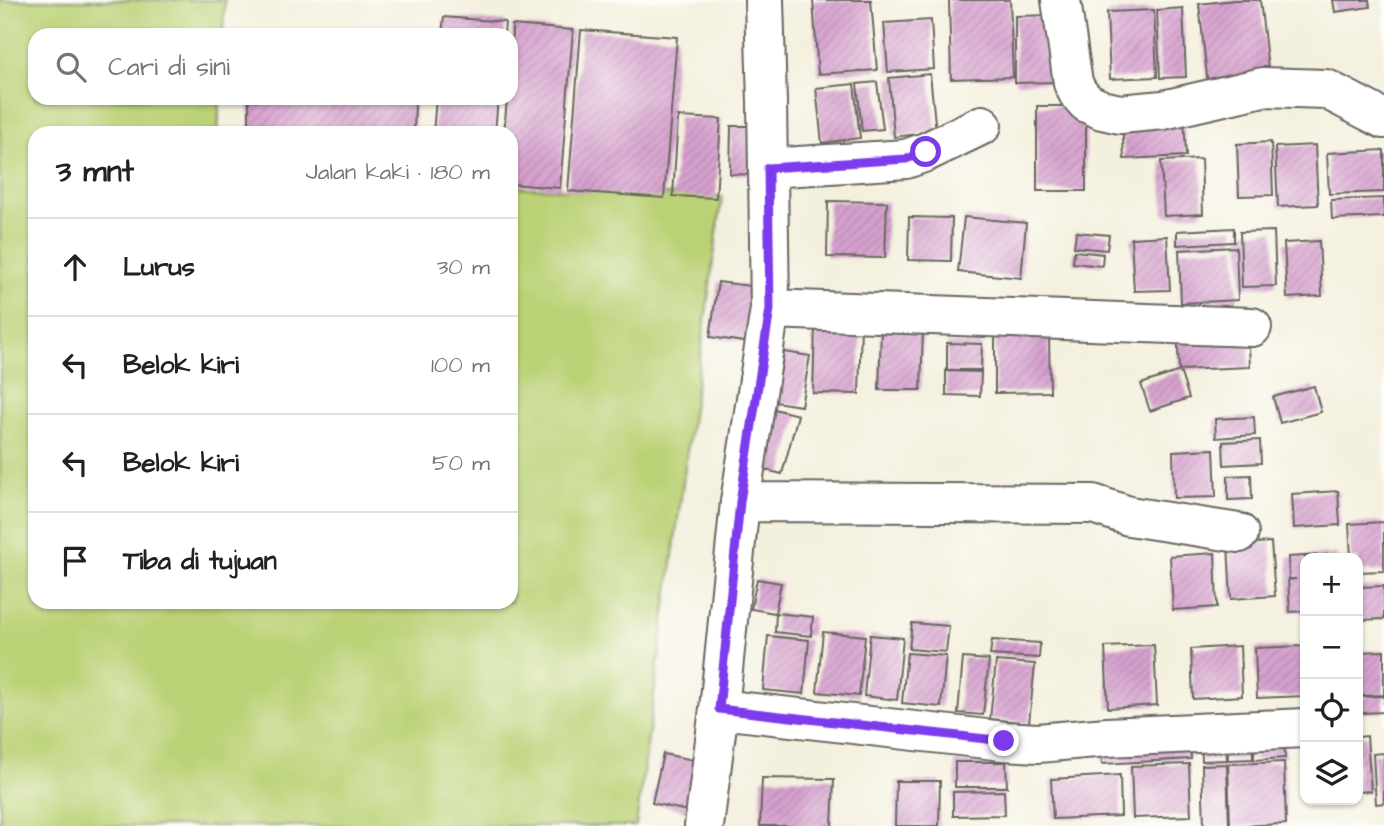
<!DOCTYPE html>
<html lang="id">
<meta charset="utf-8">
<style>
body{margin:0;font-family:"Architects Daughter",sans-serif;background:#f6f6f6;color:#202124}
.controls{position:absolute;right:21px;bottom:21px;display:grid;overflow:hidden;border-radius:14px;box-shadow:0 2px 5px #0004}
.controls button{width:63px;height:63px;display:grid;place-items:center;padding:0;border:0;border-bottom:2px solid #e0e0e0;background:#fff;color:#202124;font:35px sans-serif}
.stop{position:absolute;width:21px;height:21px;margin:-16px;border:5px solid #7c3aed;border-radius:50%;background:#fff}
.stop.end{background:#7c3aed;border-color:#fff;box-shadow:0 2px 7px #0008}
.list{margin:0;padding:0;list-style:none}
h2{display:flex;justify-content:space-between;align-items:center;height:91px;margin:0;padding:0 28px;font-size:30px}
h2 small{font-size:23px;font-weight:400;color:#757577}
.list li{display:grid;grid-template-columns:46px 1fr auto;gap:21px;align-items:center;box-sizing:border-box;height:98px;padding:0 28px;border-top:2px solid #e0e0e0}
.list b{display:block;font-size:26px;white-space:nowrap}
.list em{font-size:23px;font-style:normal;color:#757577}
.icon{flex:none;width:38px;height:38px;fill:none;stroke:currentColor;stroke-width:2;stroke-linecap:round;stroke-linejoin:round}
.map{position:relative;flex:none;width:1384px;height:826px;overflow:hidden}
.search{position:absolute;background:#fff;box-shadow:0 2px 5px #0004;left:28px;top:28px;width:490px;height:77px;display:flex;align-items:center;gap:18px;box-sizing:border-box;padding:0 24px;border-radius:21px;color:#757577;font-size:26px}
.panel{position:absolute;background:#fff;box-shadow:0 2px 5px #0004;left:28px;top:126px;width:490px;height:483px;border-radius:21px}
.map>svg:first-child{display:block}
.grass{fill:#bad175;stroke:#6b7648;stroke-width:2}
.building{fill:url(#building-hatch)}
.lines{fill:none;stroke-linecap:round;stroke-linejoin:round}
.minor-casing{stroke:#686660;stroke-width:42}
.minor{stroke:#fff;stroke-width:38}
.route{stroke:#7c3aed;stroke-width:9}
</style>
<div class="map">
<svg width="1384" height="826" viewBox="0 0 1384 826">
<defs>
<pattern id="building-hatch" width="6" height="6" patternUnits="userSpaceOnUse" patternTransform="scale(1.75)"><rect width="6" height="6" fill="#d6a0ce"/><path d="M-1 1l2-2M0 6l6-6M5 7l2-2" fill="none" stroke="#b789b0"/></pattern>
</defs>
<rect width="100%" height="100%" fill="#fdfcf7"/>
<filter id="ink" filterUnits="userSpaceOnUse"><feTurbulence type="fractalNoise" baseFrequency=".0143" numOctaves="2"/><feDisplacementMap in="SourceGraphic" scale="14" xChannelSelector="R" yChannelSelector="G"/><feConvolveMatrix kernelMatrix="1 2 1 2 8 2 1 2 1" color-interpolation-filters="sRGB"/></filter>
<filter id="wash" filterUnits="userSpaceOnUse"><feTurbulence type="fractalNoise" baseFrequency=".00686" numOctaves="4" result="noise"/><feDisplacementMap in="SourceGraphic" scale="28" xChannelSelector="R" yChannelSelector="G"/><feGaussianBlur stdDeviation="1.57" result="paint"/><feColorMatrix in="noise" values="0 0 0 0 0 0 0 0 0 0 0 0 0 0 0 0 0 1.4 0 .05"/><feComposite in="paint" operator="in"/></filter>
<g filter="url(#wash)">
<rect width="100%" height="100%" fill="#f4f0de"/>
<path class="grass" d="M0 0H225L223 35H35V98H220L218 133H35V602H511V187L722 197 636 826H0Z"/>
<g id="blocks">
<path class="building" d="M813 0H871L877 70 818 74Z
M949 0H1010L1013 77 951 79Z
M1235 0H1260L1269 77 1208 85 1199 4Z
M1333 0H1369L1370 7 1335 12Z
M1183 8 1186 77 1160 78 1157 10Z
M1154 10 1157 77 1110 79 1107 12Z
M1058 15V82L1015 83V16Z
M444 17 505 22 504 35H442Z
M931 20 934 69 888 72 884 23Z
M512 25 573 30 560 188 511 184V133H504L507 98H511Z
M581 30 677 37 664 198 568 191Z
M930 74 936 132 894 137 889 78Z
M877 82 883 129 862 131 857 84Z
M854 84 860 138 822 143 816 88Z
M436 98H498L495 133H433Z
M249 100 415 101 414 133H249Z
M1037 106H1086V191H1037Z
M1184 115 1186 156 1124 159 1122 118Z
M678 117 721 119 716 198 673 196Z
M731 126H760L759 175 730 174Z
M1271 142 1273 195 1239 196 1237 144Z
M1315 145 1318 205 1278 207 1275 147Z
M1384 150V192L1329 194 1327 153Z
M1201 159 1203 214 1164 216 1161 161Z
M1384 198V217L1332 219 1331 200Z
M828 201 887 202 885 258 827 257Z
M909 217 952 218 951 261 908 260Z
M964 217 1026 223 1021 278 958 272Z
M1234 228V242L1177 245V231Z
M1274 231 1276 286 1242 287 1240 232Z
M1076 232 1109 235 1107 250 1074 247Z
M1167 236 1170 290 1134 291 1131 238Z
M1319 241 1322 296 1287 298 1284 243Z
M1236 247 1238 300 1181 303 1179 250Z
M1074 251 1103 254 1102 266 1073 263Z
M718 282 759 287 751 343 710 337Z
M1248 324 1250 367 1179 370 1177 328Z
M815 325H861L859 394 813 393Z
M881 329 923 330 921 390H879Z
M1049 336 1050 392 995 393V337Z
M947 343 982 344 981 370H947Z
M784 352 810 356 801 406 775 402Z
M946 371 981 372 980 396 946 395Z
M1180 371 1189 398 1150 411 1141 384Z
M1314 386 1321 412 1280 423 1273 397Z
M774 409 798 415 782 474 758 468Z
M1254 417 1255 435 1216 438 1215 419Z
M1260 440 1261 463 1224 465 1223 442Z
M1214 449 1216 497 1174 498 1173 451Z
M1251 475 1252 499 1228 500V476Z
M1338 491 1340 525 1294 528 1292 494Z
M1384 522V571L1358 572V558H1351L1349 524Z
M1271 542 1275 596 1231 599 1228 545Z
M1215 553 1217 607 1173 610 1170 556Z
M1337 554 1338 558H1305V611L1290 612 1288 580 1296 579H1289L1288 557Z
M757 579 781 583 775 613 751 609Z
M1384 586V619L1358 620V587Z
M776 613 813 617 811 636 775 632Z
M912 623 949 626 946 652 909 649Z
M823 632 865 636 859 696 817 692Z
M870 635 903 638 897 700 864 696Z
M768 636 809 640 804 694 763 690Z
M992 640 1040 643 1039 658 990 655Z
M1154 645 1157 705 1108 708 1105 647Z
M1240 646 1242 696 1193 699 1191 649Z
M1303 646 1305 696 1257 698 1255 648Z
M1384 651V695L1360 696 1358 652Z
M907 653 946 656 941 707 902 703Z
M963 658 989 660 983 715 958 713Z
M996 661 1035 664 1029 723 990 719Z
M1384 696V712L1362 713 1361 697Z
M1190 736 1191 759 1102 764 1101 740Z
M1252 736 1253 759 1228 760 1227 737Z
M1284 736 1285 758 1254 760V737Z
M1367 736 1371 791 1358 792V737Z
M1226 737 1227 760 1202 761 1201 738Z
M1384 753V803L1376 804 1373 754Z
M663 754 704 762 692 812 652 803Z
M955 762H1006L1007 787H955Z
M1284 762 1286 824 1230 826 1228 764Z
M1189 764 1191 816 1133 818 1131 766Z
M1227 764 1229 826H1204L1202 765Z
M1120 775 1121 816 1053 819 1051 779Z
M762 778 834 779 832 826H760Z
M896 781H940L939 826H895Z
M1004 791 1005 815 953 816V792Z"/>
</g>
</g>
<g filter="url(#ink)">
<use href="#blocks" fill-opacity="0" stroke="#686660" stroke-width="2"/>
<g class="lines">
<g class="minor-casing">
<path id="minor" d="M1061 0 1073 83 1078 93 1087 103 1102 110 1120 114 1163 110 1263 87 1326 89 1384 119
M768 168 906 159 926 152 982 125
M770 309 1252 327
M740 502 1093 504 1129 516 1239 533
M719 709 1004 741 1038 743 1107 737 1305 728
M704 826 719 709 740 502 770 309 767 102 764 0"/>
</g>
<use href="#minor" class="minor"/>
</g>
</g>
<g class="lines" filter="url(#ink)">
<path class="route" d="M926 152 906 159 768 168 770 309 740 502 719 709 1004 741"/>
</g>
</svg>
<div class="controls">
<button>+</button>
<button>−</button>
<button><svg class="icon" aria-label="locate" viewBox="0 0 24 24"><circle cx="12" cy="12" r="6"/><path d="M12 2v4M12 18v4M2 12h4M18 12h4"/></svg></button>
<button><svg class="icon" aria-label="layers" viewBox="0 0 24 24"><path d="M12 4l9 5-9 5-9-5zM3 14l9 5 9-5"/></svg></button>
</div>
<div class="stop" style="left:926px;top:152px"></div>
<div class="stop end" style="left:1004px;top:741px"></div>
<div class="search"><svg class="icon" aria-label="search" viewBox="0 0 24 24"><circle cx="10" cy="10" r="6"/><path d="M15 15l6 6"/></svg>Cari di sini</div>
<section class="panel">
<h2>3 mnt<small>Jalan kaki · 180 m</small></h2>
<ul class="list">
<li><svg class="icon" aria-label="ahead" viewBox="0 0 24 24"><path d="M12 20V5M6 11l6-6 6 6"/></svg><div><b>Lurus</b></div><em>30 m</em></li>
<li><svg class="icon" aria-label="left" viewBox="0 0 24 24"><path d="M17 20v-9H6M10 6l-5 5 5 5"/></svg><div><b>Belok kiri</b></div><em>100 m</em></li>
<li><svg class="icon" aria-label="left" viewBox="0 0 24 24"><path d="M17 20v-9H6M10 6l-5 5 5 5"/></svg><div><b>Belok kiri</b></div><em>50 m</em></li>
<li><svg class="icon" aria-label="arrive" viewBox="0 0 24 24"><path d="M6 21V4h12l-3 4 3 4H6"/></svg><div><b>Tiba di tujuan</b></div></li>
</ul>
</section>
</div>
